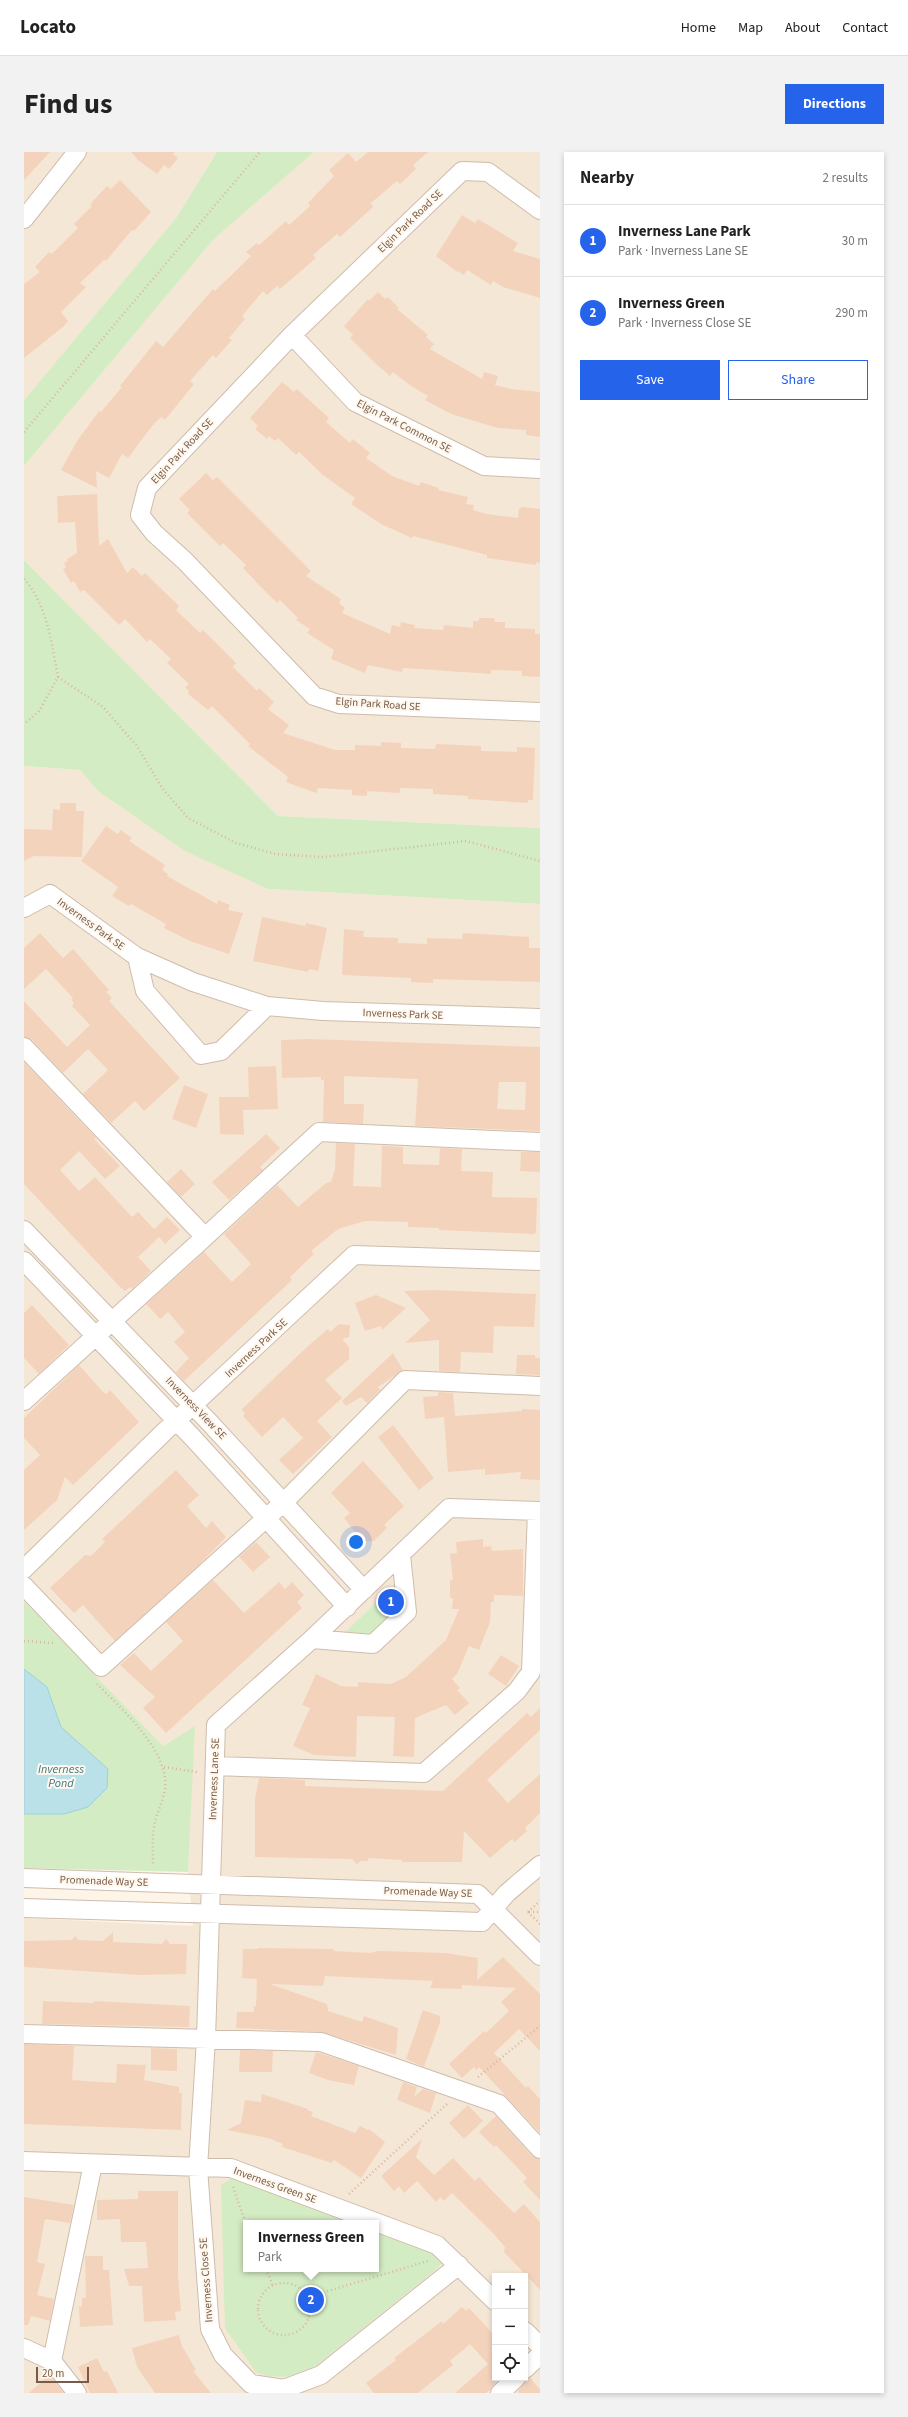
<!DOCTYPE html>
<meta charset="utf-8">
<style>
body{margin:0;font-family:"Source Sans 3",sans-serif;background:#f2f2f2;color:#222}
.controls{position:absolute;right:12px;bottom:12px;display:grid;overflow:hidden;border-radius:0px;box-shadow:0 2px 6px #0003}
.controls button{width:36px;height:36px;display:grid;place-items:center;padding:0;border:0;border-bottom:1px solid #e0e0e0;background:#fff;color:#222;font:20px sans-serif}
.scale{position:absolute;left:12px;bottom:10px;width:53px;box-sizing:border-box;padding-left:4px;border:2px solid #785b4a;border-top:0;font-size:11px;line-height:14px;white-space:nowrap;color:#785b4a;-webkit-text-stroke:3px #fff8ee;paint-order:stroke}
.you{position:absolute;left:332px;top:1390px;width:14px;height:14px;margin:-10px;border:3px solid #fff;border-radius:50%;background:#1a73e8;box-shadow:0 0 0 6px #1a73e833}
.badge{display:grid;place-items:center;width:26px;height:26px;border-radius:50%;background:#2563eb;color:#fff;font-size:13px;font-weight:700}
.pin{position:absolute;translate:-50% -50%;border:2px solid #fff;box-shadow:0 1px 4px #0006}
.popup{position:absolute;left:219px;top:2068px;width:136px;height:52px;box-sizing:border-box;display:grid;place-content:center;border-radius:0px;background:#fff;filter:drop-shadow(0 1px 3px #0005);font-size:13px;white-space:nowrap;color:#767676}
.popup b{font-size:15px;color:#222}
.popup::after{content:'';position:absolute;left:50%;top:100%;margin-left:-8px;border:8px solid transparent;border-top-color:#fff}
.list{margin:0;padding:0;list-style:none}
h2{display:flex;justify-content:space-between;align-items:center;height:52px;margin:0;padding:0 16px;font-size:17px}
h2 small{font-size:13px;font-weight:400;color:#767676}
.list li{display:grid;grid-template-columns:26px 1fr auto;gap:12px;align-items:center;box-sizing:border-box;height:72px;padding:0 16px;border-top:1px solid #e0e0e0}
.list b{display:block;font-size:15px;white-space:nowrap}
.list p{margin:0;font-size:13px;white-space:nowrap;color:#767676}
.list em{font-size:13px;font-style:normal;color:#767676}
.actions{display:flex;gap:8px;padding:12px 16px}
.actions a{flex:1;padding:9px 0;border:1px solid #2563eb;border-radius:0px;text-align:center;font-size:14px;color:#2563eb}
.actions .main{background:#2563eb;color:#fff}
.icon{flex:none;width:22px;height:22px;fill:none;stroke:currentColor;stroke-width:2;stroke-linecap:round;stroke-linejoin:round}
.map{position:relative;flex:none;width:516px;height:2241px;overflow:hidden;border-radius:0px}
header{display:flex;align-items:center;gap:24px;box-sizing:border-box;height:56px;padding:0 20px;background:#fff;border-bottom:1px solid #e0e0e0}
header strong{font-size:19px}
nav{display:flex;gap:22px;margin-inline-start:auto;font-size:14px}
.intro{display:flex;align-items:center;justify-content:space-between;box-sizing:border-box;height:96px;padding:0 24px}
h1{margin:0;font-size:28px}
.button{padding:10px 18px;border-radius:0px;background:#2563eb;color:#fff;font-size:14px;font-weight:700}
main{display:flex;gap:24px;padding:0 24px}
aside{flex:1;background:#fff;border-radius:0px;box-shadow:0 2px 6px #0003}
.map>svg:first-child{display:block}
.residential{fill:#f5e7d5;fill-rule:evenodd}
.green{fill:#d4ecc4}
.water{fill:#bae1e8;stroke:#a0d0da}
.building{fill:#f4d3bd;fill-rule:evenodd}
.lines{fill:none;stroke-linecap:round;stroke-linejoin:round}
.minor-casing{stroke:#cfbcac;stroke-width:20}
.path{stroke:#d9b6a0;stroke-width:2.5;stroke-dasharray:1 3;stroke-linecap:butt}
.minor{stroke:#fff;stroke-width:18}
.labels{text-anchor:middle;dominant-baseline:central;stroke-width:4;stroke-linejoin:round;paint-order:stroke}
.street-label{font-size:11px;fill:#785b4a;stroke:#fff8ee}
.water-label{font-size:12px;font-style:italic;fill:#3f7985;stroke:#fff8ee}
</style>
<header>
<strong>Locato</strong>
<nav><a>Home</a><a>Map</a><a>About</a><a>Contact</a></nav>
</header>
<div class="intro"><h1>Find us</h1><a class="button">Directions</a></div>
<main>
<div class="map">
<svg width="516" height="2241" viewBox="0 0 516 2241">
<rect width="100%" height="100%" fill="#fdf5e7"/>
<path class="residential" d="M0 0H193L152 66 0 248Z
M290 0H516V676L254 664 0 408V314L189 88Z
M0 614 56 618 74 639 244 737 516 752V2241H0V1766L169 1774 164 1720 170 1575 139 1594 0 1449ZM222 2071H352V2117H222ZM471 2124H501V2226H471Z"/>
<path class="green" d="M193 0H290L189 88 0 314V248L152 66Z
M0 408 254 664 516 676V752L244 737 161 699 74 639 56 618 0 614Z
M379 1425 383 1460 349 1492 312 1489Z
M0 1449 139 1594 171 1574 164 1720 0 1716Z
M208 2026 335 2071H222V2117H352V2077L414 2100 418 2111 409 2120 283 2221 269 2225 243 2224 232 2220 201 2176 197 2033Z"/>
<path class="water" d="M0 1517 23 1535 37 1575 84 1617 83 1636 64 1655 40 1662H0Z"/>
<path class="building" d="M0 0H26L0 28Z
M107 0H151L149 2 154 6 145 17 140 13 133 22 114 8Z
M344 0H404L389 13 392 17 376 32 373 29 347 51 349 55 316 85 313 82 289 103 292 106 256 137 253 134 243 143 239 139 218 164 221 167 205 186 208 188 192 206 189 203 166 229 170 232 141 268 137 265 128 274 104 306 98 302 85 326 72 319 73 336 37 318 53 289 75 259 77 260 98 235 96 234 132 189 139 195 189 137 191 139 227 104 222 100 233 91 235 93 262 69 265 73 286 54 284 51 310 24 305 18 324 1 332 10Z
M96 28 127 60 110 79 108 78 82 109 80 108 56 131 62 135 37 160 44 169 39 175 0 206V132L16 120 11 115 25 100 28 102 54 76 50 72 68 54 66 53 69 49 83 34 87 37Z
M438 63 451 71 454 67 494 91 489 99 516 107V146L479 135 469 129 467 133 443 118 440 123 434 119 433 120 412 104Z
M354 140 361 147 364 145 375 156 373 157 404 183 402 185 410 192 406 197 458 227 460 220 474 224 471 233 487 237 516 240V285L502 283V278L474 276 427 262 401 248 404 244 387 234 369 220 366 224 352 212 326 186 329 183 320 174 344 147 345 149Z
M258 230 270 240 273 237 305 266 302 270 326 291 329 287 346 301 342 306 368 324 395 334 397 330 415 336 414 338 444 345 442 352 450 353 449 358 462 362 494 366 495 357 498 355 516 357V411L512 410V413L463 406V403L389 384 388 386 357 372 327 352 331 346 299 323 275 300 272 303 254 286 251 289 245 284 243 287 231 277 234 274 226 266Z
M182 321 189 328 193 325 287 419 282 424 317 447 315 451 321 456 318 461 366 482 368 473 376 475 377 470 391 473 390 476 419 478 420 473 449 476V469H455V466H470L471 470H481V476L511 477V482H516V525L498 524V519L467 518V522L379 516 378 520 344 513 341 521 307 507 310 498 283 481 286 477 272 468 274 466 256 448 253 451 236 434 219 416 222 413 199 391 196 394 163 361 166 358 155 347Z
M73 342 75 394 84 387 103 421 109 415 118 424 121 421 155 454 152 458 176 481 179 478 212 511 209 515 233 539 235 536 250 550 244 557 265 573 259 581 311 598H331V593L357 594V590L377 591V596L411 597 412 592 457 594V599L493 600V595L511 596 509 648H504V651L444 647V644L409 642V637L376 636V641L343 639V644L328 643V638L294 636 292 641 262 630 264 625 224 594 226 592 188 554 184 558 164 542 165 539 161 535 165 532 143 511 147 507 126 487 123 490 101 467 95 473 60 438 56 440 50 429 47 431 39 417 42 416 40 411 44 409 43 407 53 401 51 370 34 371 33 344Z
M36 651H52V659H60L58 705 10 704 0 709V677L28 678 29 657 36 658Z
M82 674 94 682 97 678 108 686 105 689 141 713 138 718 144 722 143 724 193 752 194 748 206 753 204 758 219 761 205 802 166 789 140 776 142 772 107 752 105 754 88 744 94 735 57 709Z
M238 765 281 774 282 771 303 776 294 819 285 817 284 820 229 809Z
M320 777 340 779 339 785 374 786V791L403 792V786L438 787 439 781 505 785V796H516V830L409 827V831L387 830V826L318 823Z
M16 781 39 806 49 797 85 838 82 840 88 846 85 849 156 926 120 959 111 949 87 971 59 942 84 918 64 897 39 921 8 888 0 885V849L43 895 66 873 48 854 50 851 47 848 49 846 22 817 0 837V796Z
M284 887 516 895V979L391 974 394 927 320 924V952H340L339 972 299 970 300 928H297V925L258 926 257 888ZM475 930H502L501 958 473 957Z
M0 910 72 986 70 987 96 1014 81 1027 55 999 36 1018 55 1039 71 1025 108 1065 114 1060 130 1077 143 1065 156 1078 141 1092 135 1085 114 1105 127 1119 108 1137 106 1135 101 1139 95 1134 0 1032Z
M252 914 254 957 219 958 220 983 196 982 195 945H225L224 915Z
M160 933 184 942 172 976 148 967Z
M242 982 256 996 236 1015 239 1018 205 1048 188 1030Z
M312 991 331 992 329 1034 357 1035 358 994 379 995V1012L415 1013 416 996 438 997 437 1019 469 1020 468 1045 513 1046 512 1079 511 1082 415 1078V1076L384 1075V1070L341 1069 314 1077 287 1099 290 1102 266 1125 268 1128 160 1229 152 1220 165 1206 150 1190 161 1180 144 1160 136 1167 122 1152 180 1100 208 1130 227 1112 200 1082 253 1033 274 1055 302 1031 307 1030 311 1017Z
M497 1000H516V1020L496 1019Z
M157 1017 171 1032 157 1045 143 1030Z
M409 1138 512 1142 510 1175 470 1174 469 1201 437 1200 436 1220 415 1219V1188L381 1191 406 1168 380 1139Z
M352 1143 382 1156 358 1178 357 1174 341 1179 331 1151Z
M8 1153 45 1193 15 1222 0 1206V1161Z
M315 1172 326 1173 325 1185 318 1187 325 1195V1207L301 1228 318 1246 293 1269 308 1285 269 1322 255 1308 279 1286 259 1265 238 1285 219 1264 221 1262 218 1257 284 1194 304 1177 306 1180Z
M369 1201 379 1218 354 1235 356 1238 343 1251 337 1245 322 1254 318 1249Z
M493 1203H511V1206H516V1223L492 1222Z
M55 1213 79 1240 82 1242 86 1238 115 1270 49 1333 41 1325 33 1348 0 1378V1318L16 1303 0 1286V1266Z
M414 1240 429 1241 431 1264 498 1259V1257L516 1258V1328L496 1327 497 1320 461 1323V1317L424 1320 420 1265 401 1267 399 1245 414 1244Z
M369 1273 410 1326 395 1338 354 1285Z
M339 1309 380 1354 360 1373 363 1376 350 1389H338L320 1366 326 1361 307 1341Z
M152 1318 175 1343 163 1354 182 1376 188 1369 202 1385 175 1413 91 1489 59 1453 50 1461 26 1436 61 1403 67 1404 81 1390 78 1387Z
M459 1387V1395L467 1394 468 1399 499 1397V1444L470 1443V1450H467L466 1470 455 1498 445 1494 433 1522 428 1527 436 1536 433 1538 445 1551 431 1563 422 1553 391 1566 390 1605 369 1604 371 1565 333 1564 332 1605 290 1603 269 1594 286 1556 278 1553 292 1522 317 1534 334 1535V1530L367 1532 382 1525 422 1488 435 1457H428L429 1446H426V1428H429L426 1402 433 1401 432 1390Z
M232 1390 246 1405 229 1420 215 1405Z
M189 1428 220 1461 255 1430 261 1437 268 1430 280 1443 273 1450 278 1456 142 1581 119 1556 131 1545 96 1513 110 1501 127 1519 159 1489 142 1470Z
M477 1503 495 1514 482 1534 464 1522Z
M516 1556V1578L463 1628 484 1651 516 1622V1661L501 1676 503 1679 491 1690 488 1687 466 1706 440 1679 438 1710H378V1708L344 1706V1709H337L333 1712 328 1707 231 1705V1647L235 1626 281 1628V1634L419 1639 503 1561 507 1565Z
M89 1780V1790L138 1792 142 1787 146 1792H163L162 1822 116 1823 0 1815V1789L48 1788 51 1784 55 1788 79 1789Z
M234 1796 310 1797V1799L345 1801 355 1799 421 1801 454 1806 453 1828 479 1805 516 1842V1899L495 1877 470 1901 502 1936 504 1934 516 1947V1981L455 1915 452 1918 450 1915 438 1926 425 1912 460 1879 462 1881 485 1859 477 1850 492 1836 438 1833V1837L406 1836 409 1829 301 1824 299 1834 246 1832 303 1852 304 1859 338 1870 340 1864 374 1876 372 1903 298 1880 212 1876 213 1860H230V1854H232L233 1827 218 1826 219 1797H234Z
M19 1849 70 1851V1849L166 1854 165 1875 18 1872Z
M399 1858 416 1864V1870L400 1915 382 1907Z
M0 1892 50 1894 48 1928 92 1931 93 1912 122 1913 120 1928 155 1935V1941H158L157 1978 0 1972Z
M127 1896 153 1897V1919L127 1918Z
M216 1898 249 1899 248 1920H215Z
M292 1900 335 1914 330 1933 304 1928 285 1921Z
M379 1930 393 1935 390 1945 399 1937 412 1941 406 1961 373 1948Z
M238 1942 284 1957 283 1958 289 1960 287 1964 331 1981 336 1974 344 1978 345 1977 361 1990 337 2026 310 2008 308 2011 258 1995 259 1992 244 1986 203 1978 217 1971 221 1948 237 1950Z
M444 1953 459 1969 440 1987 425 1971Z
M472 1964 508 2004 516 2007V2048L499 2030 503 2026 472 1993 470 1995 455 1980Z
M398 1987 392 2005 410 2023 429 2006 451 2029 455 2025 490 2061 500 2052 516 2070V2138L480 2100 481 2095 469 2081 428 2041 420 2049 416 2045 412 2050 393 2029 380 2041 375 2034 370 2039 357 2024Z
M114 2039H154V2124L157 2159 151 2160 152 2168 120 2170 118 2134H105L100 2117 124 2116 122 2090H97L96 2067 73 2068V2048L114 2047Z
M0 2045 50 2053 46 2071 21 2067 13 2110 21 2112 13 2143 30 2147 26 2169 7 2164 4 2173H0Z
M61 2104H79V2118H85L89 2173 56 2175 55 2154 58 2155V2146H62Z
M438 2155 442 2159 445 2156 471 2184V2231L466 2238 462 2241H431L464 2212 446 2192 426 2209 429 2213 394 2241H350L342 2231 372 2208 370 2206 418 2169 419 2172Z
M155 2183 158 2194 172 2218 169 2219 187 2241H131L113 2215 108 2196Z
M73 2206 80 2220 83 2219 94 2241H66L54 2215Z
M25 2223 40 2241H5Z
M506 2226 516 2237V2241H495L494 2239 502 2227Z"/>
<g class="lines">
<g class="minor-casing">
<path id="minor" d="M516 58 464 20 438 19 268 183 123 336 116 363 130 381 161 409 290 544 315 552 516 560
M0 67 53 0
M268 183 331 250 460 314 516 317
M0 756 26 742 113 805 169 830 243 854 299 859 516 866
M113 805 121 839 177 903 197 899 243 854
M0 895 181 1085 295 980 516 990
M0 1078 186 1271 340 1438
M0 1109 169 1286 323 1455
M0 1249 181 1085
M0 1417 140 1280 330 1103 516 1109
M0 1434 77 1515 260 1350 381 1228 516 1234
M288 1487 349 1492 383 1460 377 1403
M191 1614 400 1621 493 1539 507 1520 513 1359
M0 1726 454 1742 516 1804
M0 1756 458 1770 483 1741 516 1713
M0 1882 297 1890 475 1952 516 1997
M0 2009 207 2016 413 2093 471 2149
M435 2113 297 2223 260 2237 227 2232 199 2203 186 2177 174 2016 182 1887 192 1573 288 1487 425 1356 516 1359
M501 2179 516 2194
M0 2196 28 2209 53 2241
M28 2209 69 2012
M501 2217 516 2203
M476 2241 492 2226"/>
</g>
<path class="path" d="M0 280 236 0
M0 427C23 452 28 493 34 525L15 559 0 572
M34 525 79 555 113 594 138 636 164 666 212 691 251 702 299 705 442 689 516 709
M0 1489 29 1491
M73 1532C97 1556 146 1600 141 1637 139 1650 132 1662 130 1675 128 1687 129 1699 129 1712
M140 1615 173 1620
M504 1760 516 1772
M504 1760 516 1749
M505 1760H516
M454 1925 516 1874
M209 2035 222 2072
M325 2042 423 1952
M242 2117 249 2134
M234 2157a26 26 0 1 1 52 0a26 26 0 1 1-52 0Z
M284 2145 404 2109"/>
<use href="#minor" class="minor"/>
</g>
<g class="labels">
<g class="street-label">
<text transform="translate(386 69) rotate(-44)">Elgin Park Road SE</text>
<text transform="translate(380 274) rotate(27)">Elgin Park Common SE</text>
<text transform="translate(158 299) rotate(-47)">Elgin Park Road SE</text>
<text transform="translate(354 552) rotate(4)">Elgin Park Road SE</text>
<text transform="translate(67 772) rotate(36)">Inverness Park SE</text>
<text transform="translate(379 862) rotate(2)">Inverness Park SE</text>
<text transform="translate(232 1196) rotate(-43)">Inverness Park SE</text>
<text transform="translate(172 1256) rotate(46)">Inverness View SE</text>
<text transform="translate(190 1627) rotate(-88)">Inverness Lane SE</text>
<text transform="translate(80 1729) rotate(2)">Promenade Way SE</text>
<text transform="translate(404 1740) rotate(2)">Promenade Way SE</text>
<text transform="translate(251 2033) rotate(20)">Inverness Green SE</text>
<text transform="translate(182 2128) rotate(-94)">Inverness Close SE</text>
</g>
<g class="water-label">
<text x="37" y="1617">Inverness<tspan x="37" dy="14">Pond</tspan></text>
</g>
</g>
</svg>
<div class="controls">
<button>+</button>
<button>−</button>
<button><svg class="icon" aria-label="locate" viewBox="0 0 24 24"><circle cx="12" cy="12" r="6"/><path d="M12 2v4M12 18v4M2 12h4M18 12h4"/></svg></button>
</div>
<div class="scale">20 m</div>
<div class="you"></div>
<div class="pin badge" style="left:367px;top:1450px">1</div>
<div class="pin badge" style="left:287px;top:2148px">2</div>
<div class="popup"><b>Inverness Green</b>Park</div>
</div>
<aside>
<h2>Nearby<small>2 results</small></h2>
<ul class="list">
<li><span class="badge">1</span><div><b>Inverness Lane Park</b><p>Park · Inverness Lane SE</p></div><em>30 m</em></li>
<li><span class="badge">2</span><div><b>Inverness Green</b><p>Park · Inverness Close SE</p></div><em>290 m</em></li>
</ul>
<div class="actions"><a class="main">Save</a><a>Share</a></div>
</aside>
</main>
